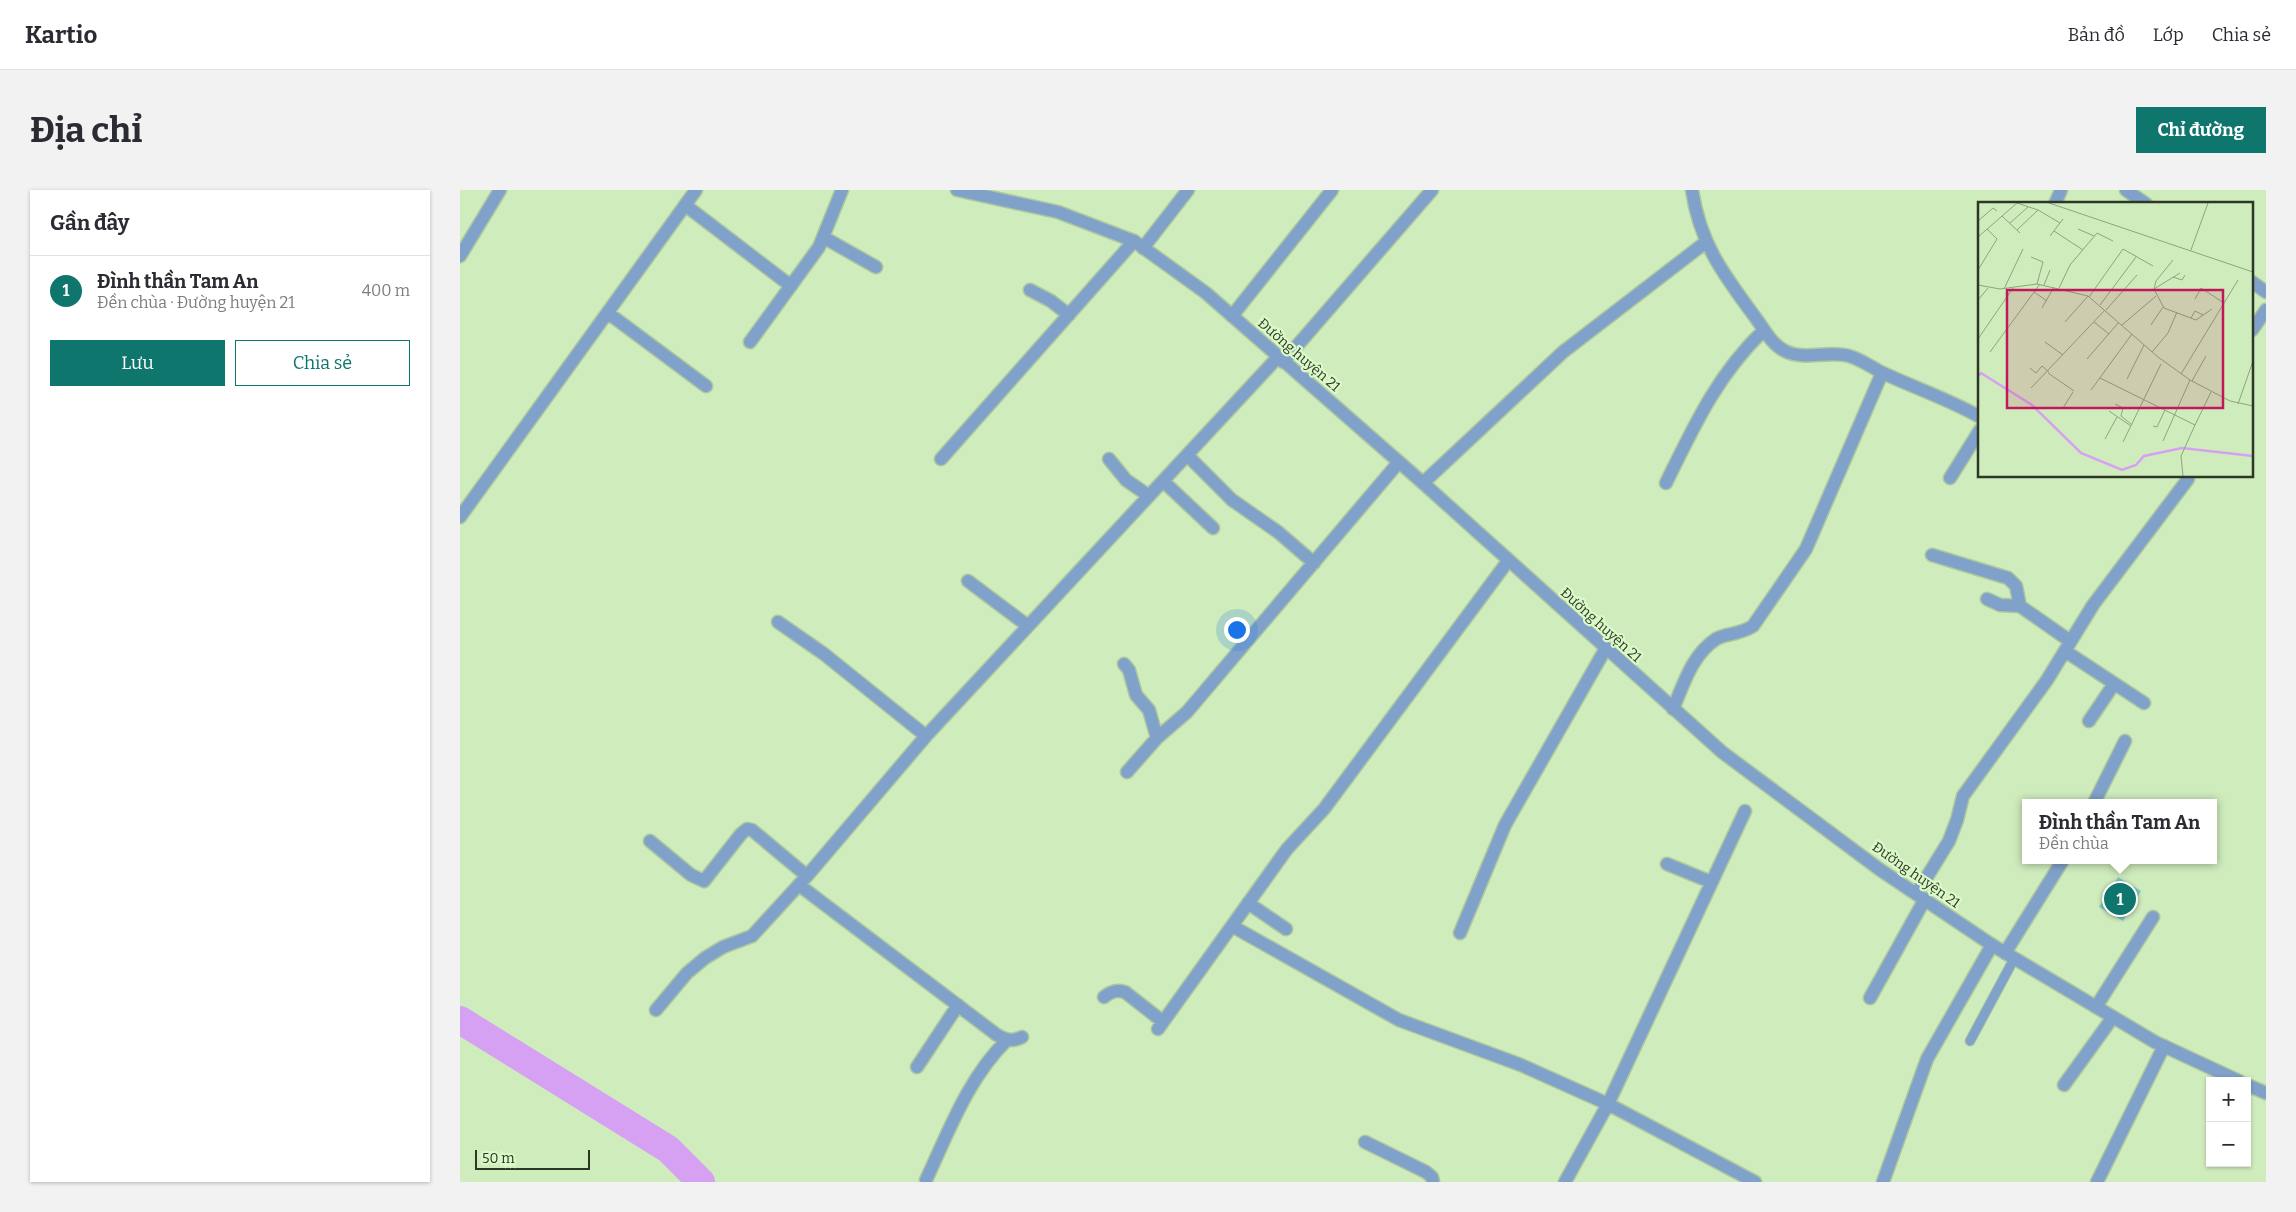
<!DOCTYPE html>
<html lang="vi">
<meta charset="utf-8">
<style>
body{margin:0;font-family:Bitter,serif;background:#f2f2f3;color:#2b2b33}
.controls{position:absolute;right:15px;bottom:15px;display:grid;overflow:hidden;border-radius:0px;box-shadow:0 1px 4px #0004}
.controls button{width:45px;height:45px;display:grid;place-items:center;padding:0;border:0;border-bottom:1px solid #e1e1e2;background:#fff;color:#2b2b33;font:25px sans-serif}
.scale{position:absolute;left:15px;bottom:12px;width:115px;box-sizing:border-box;padding-left:5px;border:2px solid #2c3724;border-top:0;font-size:14px;line-height:18px;white-space:nowrap;color:#2c3724;-webkit-text-stroke:4px #dcf9c9;paint-order:stroke}
.you{position:absolute;left:776px;top:439px;width:18px;height:18px;margin:-12px;border:4px solid #fff;border-radius:50%;background:#1a73e8;box-shadow:0 0 0 8px #1a73e833}
.badge{display:grid;place-items:center;width:32px;height:32px;border-radius:50%;background:#0f766e;color:#fff;font-size:16px;font-weight:700}
.pin{position:absolute;translate:-50% -50%;border:2px solid #fff;box-shadow:0 1px 5px #0006}
.popup{position:absolute;left:1562px;top:609px;width:195px;height:65px;box-sizing:border-box;display:grid;place-content:center;border-radius:0px;background:#fff;filter:drop-shadow(0 1px 4px #0005);font-size:16px;white-space:nowrap;color:#7c7c81}
.popup b{font-size:19px;color:#2b2b33}
.popup::after{content:'';position:absolute;left:50%;top:100%;margin-left:-10px;border:10px solid transparent;border-top-color:#fff}
.list{margin:0;padding:0;list-style:none}
h2{display:flex;justify-content:space-between;align-items:center;height:65px;margin:0;padding:0 20px;font-size:21px}
h2 small{font-size:16px;font-weight:400;color:#7c7c81}
.list li{display:grid;grid-template-columns:32px 1fr auto;gap:15px;align-items:center;box-sizing:border-box;height:70px;padding:0 20px;border-top:1px solid #e1e1e2}
.list b{display:block;font-size:19px;white-space:nowrap}
.list p{margin:0;font-size:16px;white-space:nowrap;color:#7c7c81}
.list em{font-size:16px;font-style:normal;color:#7c7c81}
.actions{display:flex;gap:10px;padding:15px 20px}
.actions a{flex:1;padding:11px 0;border:1px solid #0f766e;border-radius:0px;text-align:center;font-size:18px;color:#0f766e}
.actions .main{background:#0f766e;color:#fff}
.map{position:relative;flex:none;width:1806px;height:992px;overflow:hidden;border-radius:0px}
header{display:flex;align-items:center;gap:30px;box-sizing:border-box;height:70px;padding:0 25px;background:#fff;border-bottom:1px solid #e1e1e2}
header strong{font-size:24px}
nav{display:flex;gap:28px;margin-inline-start:auto;font-size:18px}
.intro{display:flex;align-items:center;justify-content:space-between;box-sizing:border-box;height:120px;padding:0 30px}
h1{margin:0;font-size:35px}
.button{padding:12px 22px;border-radius:0px;background:#0f766e;color:#fff;font-size:18px;font-weight:700}
main{display:flex;gap:30px;padding:0 30px}
aside{flex:1;background:#fff;border-radius:0px;box-shadow:0 1px 4px #0004}
.map>svg:first-child{display:block}
.lines{fill:none;stroke-linecap:round;stroke-linejoin:round}
.river{stroke:#d6a1f2;stroke-width:28}
.building{fill:#85cac8}
.service-casing{stroke:#aec89e;stroke-width:11}
.minor-casing{stroke:#aec89e;stroke-width:15}
.tertiary-casing{stroke:#aec89e;stroke-width:15}
.service{stroke:#80a2ca;stroke-width:9}
.minor{stroke:#80a2ca;stroke-width:12}
.tertiary{stroke:#80a2ca;stroke-width:12}
.labels{text-anchor:middle;dominant-baseline:central;stroke-width:4.5;stroke-linejoin:round;paint-order:stroke}
.street-label{font-size:14px;fill:#2c3724;stroke:#dcf9c9}
.inset-river{fill:none;stroke:#d6a1f2;stroke-width:2.5}
.inset-road{fill:none;stroke:#8ea480;stroke-width:1}
.view{fill:#c2185b;fill-opacity:0.15;stroke:#c2185b;stroke-width:2.5}
.inset-edge{fill:none;stroke:#2c3724;stroke-width:2.5}
</style>
<header>
<strong>Kartio</strong>
<nav><a>Bản đồ</a><a>Lớp</a><a>Chia sẻ</a></nav>
</header>
<div class="intro"><h1>Địa chỉ</h1><a class="button">Chỉ đường</a></div>
<main>
<aside>
<h2>Gần đây<small></small></h2>
<ul class="list">
<li><span class="badge">1</span><div><b>Đình thần Tam An</b><p>Đền chùa · Đường huyện 21</p></div><em>400 m</em></li>
</ul>
<div class="actions"><a class="main">Lưu</a><a>Chia sẻ</a></div>
</aside>
<div class="map">
<svg width="1806" height="992" viewBox="0 0 1806 992">
<rect width="100%" height="100%" fill="#cfecbd"/>
<g class="lines">
<path class="river" d="M0 830 208 959 241 992"/>
</g>
<path class="building" d="M1658 687 1681 701 1663 731 1639 717Z"/>
<g class="lines">
<g class="service-casing">
<path id="service" d="M1510 851 1554 769"/>
</g>
<g class="minor-casing">
<path id="minor" d="M1232 0C1240 54 1264 85 1295 127 1304 139 1312 155 1325 161 1345 171 1368 160 1389 166 1401 169 1412 178 1423 183 1455 198 1488 209 1520 227
M1666 0 1686 14
M1595 14 1601 0
M225 15 331 96
M363 47 416 77
M683 58 728 0
M0 66 40 0
M1792 92 1806 102
M570 100 591 111 609 125
M148 123 246 196
M772 126 872 0
M1792 140 1806 120
M290 152 359 57 382 0
M823 172 972 0
M727 265 772 310 818 342 854 373
M481 269 674 51
M649 269 666 290 689 306
M1490 288 1520 240
M703 291 753 338
M963 293 1103 162 1246 52
M1206 293C1234 236 1257 185 1304 140
M0 327 236 0
M1472 365 1548 388 1556 396 1560 416
M508 391 568 436
M1527 409 1540 415 1560 416 1610 451
M318 432 364 464 466 546
M1605 461 1684 513
M664 474 669 480 676 505 689 520 697 548
M1213 519C1224 493 1232 465 1256 449 1266 443 1279 445 1293 436L1346 359 1422 183
M1629 531 1654 494
M667 582 697 548 727 522 939 272
M1634 613 1665 551
M190 651 231 685 244 691 281 644 287 639 292 640 347 686
M1207 674 1251 692
M339 695 537 845C546 850 552 852 562 847
M1457 703 1489 651 1497 630 1503 606 1587 490 1633 415 1728 289V286
M788 713 826 739
M772 736 939 830 1061 875 1148 914 1295 992
M1000 743 1045 635 1146 458
M1545 763 1603 670
M644 807C652 801 656 800 665 802L702 831
M1410 808 1465 709
M1636 817 1693 727
M196 820 227 783 245 768 263 757 292 746 347 686 466 546 818 167
M698 839 827 659 864 619 1048 371
M457 877 498 815
M1604 895 1653 827
M905 952 966 982 972 987 973 992
M466 990C489 941 508 888 547 850
M1105 992 1148 914 1285 621
M1423 992 1467 869 1532 755
M1637 992 1704 856"/>
</g>
<g class="tertiary-casing">
<path id="tertiary" d="M497 0 598 22 674 51 746 103 963 293 1262 562 1419 679 1532 755 1695 852 1779 891
M1787 895 1806 903"/>
</g>
<use href="#service" class="service"/>
<use href="#minor" class="minor"/>
<use href="#tertiary" class="tertiary"/>
</g>
<g class="labels">
<g class="street-label">
<text transform="translate(839 165) rotate(41)">Đường huyện 21</text>
<text transform="translate(1141 435) rotate(42)">Đường huyện 21</text>
<text transform="translate(1456 685) rotate(35)">Đường huyện 21</text>
</g>
</g>
<g transform="translate(1518 12)">
<rect width="275" height="275" fill="#cfecbd"/>
<path class="inset-river" d="M0 174 3 171 54 203 103 251 144 268 158 263 166 254 204 246 275 254"/>
<path class="inset-road" d="M71 1 275 70M24 14 42 31M0 19 15 6 19 9M32 21 50 5M100 27 116 34M39 28 60 8M76 29 105 48M72 34 85 17M0 35 39 1 60 8 82 21M213 48 230 1M53 55 65 60 59 82M0 68 19 37 9 27M202 71 176 87 186 106 218 118 234 107M195 75 204 78 207 73M0 83 22 87 59 82 110 94 180 155 212 178 252 199 275 204M66 83 72 68M81 86 92 63 119 31 135 39M26 87 45 47M176 87 178 79 195 58M56 90 69 99M111 95 145 47 175 64M217 97 223 86 246 101M0 98 10 86M122 103 158 55M64 106 76 85M128 108 159 73M213 116 217 109 225 113M87 120 110 94M116 120 131 132M144 123 178 94M173 123 185 105M0 137 35 86M67 140 85 153M12 150 62 82M174 150 190 131 199 110M109 157 141 120M52 166 58 171 64 164 71 170M70 171 96 189M203 172 260 78M122 176 217 223 233 190M149 177 166 143M214 179 228 154M53 186 127 108M113 188 154 132M137 202 145 206 143 214 153 222M260 202 275 159M85 206 95 190M131 209 153 224M175 224 179 225 187 208M127 237 139 215M185 239 212 178M145 240 183 162M205 274 203 254 217 223"/>
<path class="view" d="M29 88H245V206H29Z"/>
<rect width="275" height="275" class="inset-edge"/>
</g>
</svg>
<div class="controls">
<button>+</button>
<button>−</button>
</div>
<div class="scale">50 m</div>
<div class="you"></div>
<div class="pin badge" style="left:1660px;top:709px">1</div>
<div class="popup"><b>Đình thần Tam An</b>Đền chùa</div>
</div>
</main>
